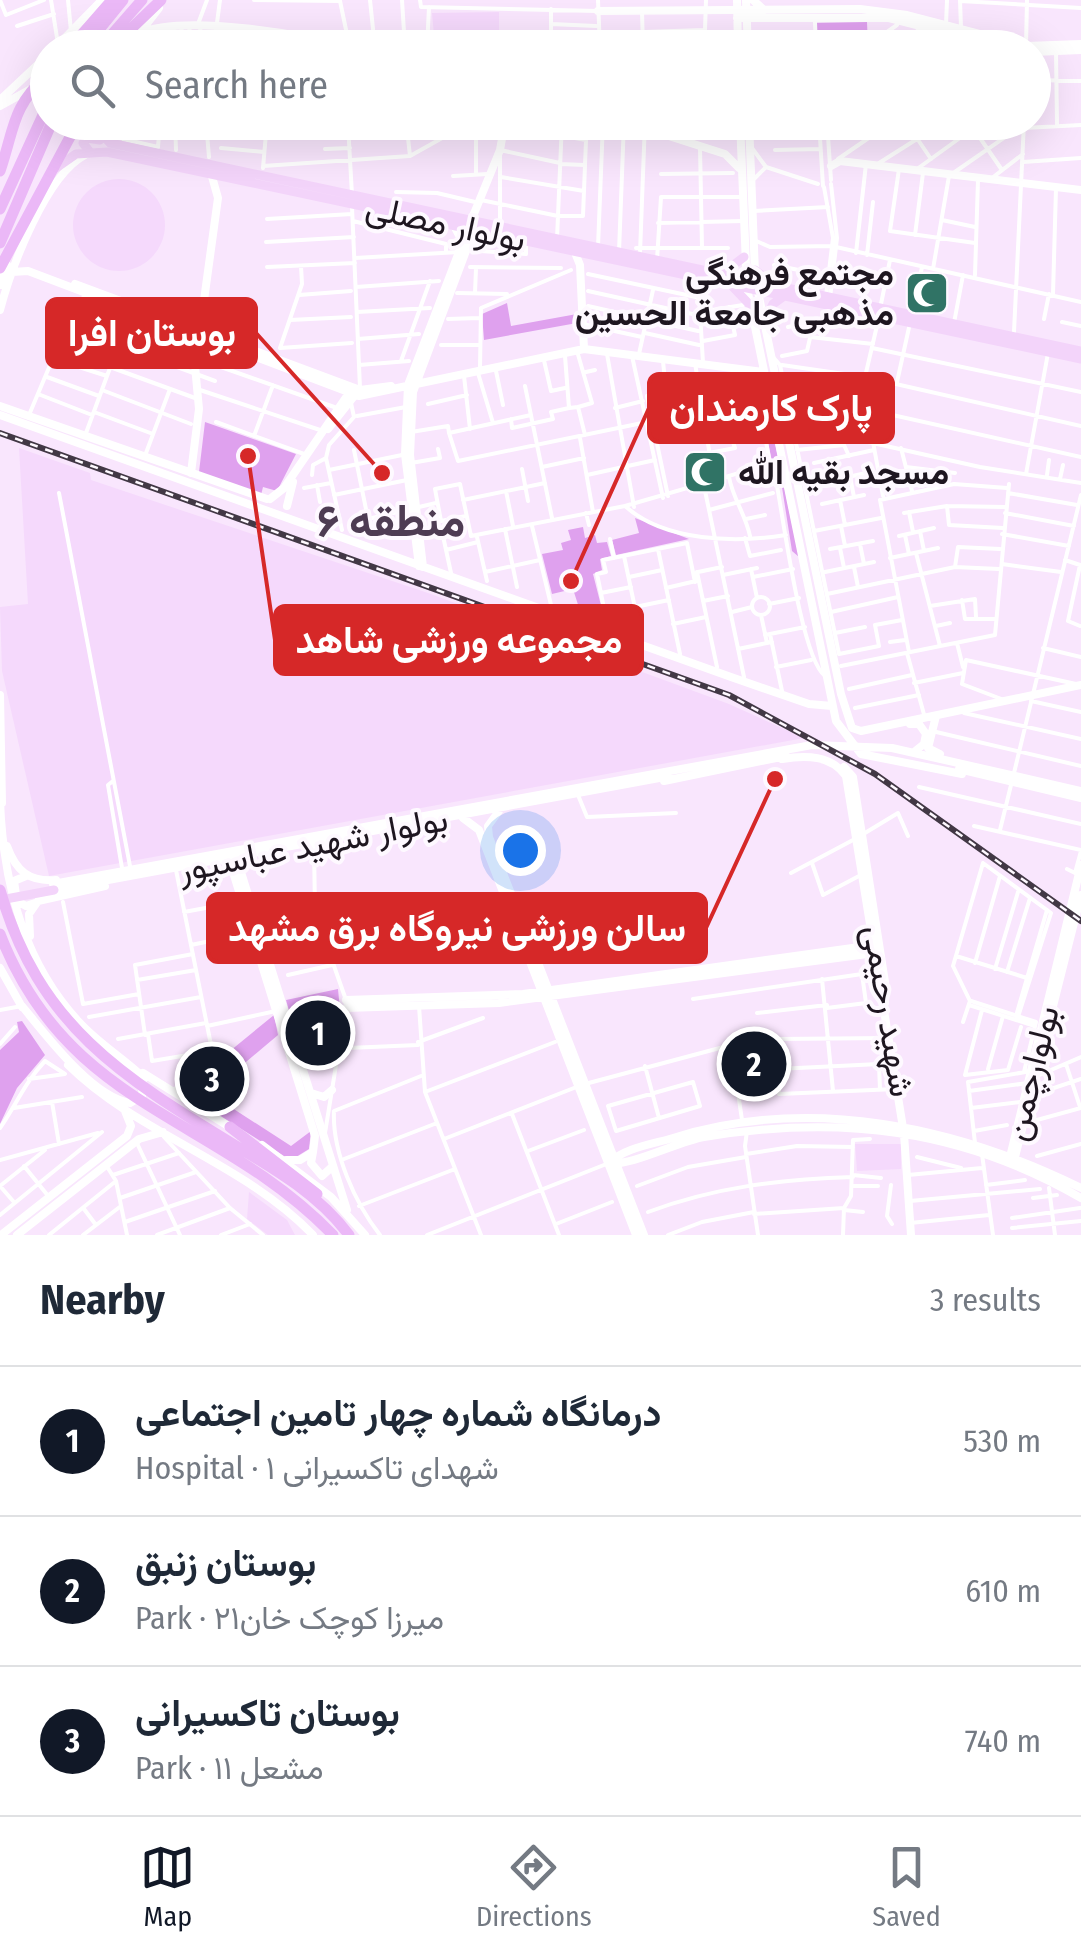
<!DOCTYPE html>
<meta charset="utf-8">
<style>
body{margin:0;font-family:"Fira Sans Condensed",Vazirmatn,sans-serif;background:#f6f6f7;color:#1f2937}
.you{position:absolute;left:520px;top:850px;width:35px;height:35px;margin:-25px;border:8px solid #fff;border-radius:50%;background:#1a73e8;box-shadow:0 0 0 15px #1a73e833}
.badge{display:grid;place-items:center;width:65px;height:65px;border-radius:50%;background:#111827;color:#fff;font-size:32px;font-weight:700}
.pin{position:absolute;translate:-50% -50%;border:5px solid #fff;box-shadow:0 2px 10px #0006}
.list{margin:0;padding:0;list-style:none}
h2{display:flex;justify-content:space-between;align-items:center;height:130px;margin:0;padding:0 40px;font-size:42px}
h2 small{font-size:32px;font-weight:400;color:#747a83}
.list li{display:grid;grid-template-columns:65px 1fr auto;gap:30px;align-items:center;box-sizing:border-box;height:150px;padding:0 40px;border-top:2px solid #e0e1e3}
.list b{display:block;font-size:38px;white-space:nowrap}
.list p{margin:0;font-size:32px;white-space:nowrap;color:#747a83}
.list em{font-size:32px;font-style:normal;color:#747a83}
.icon{flex:none;width:55px;height:55px;fill:none;stroke:currentColor;stroke-width:2;stroke-linecap:round;stroke-linejoin:round}
.map{position:relative;flex:none;width:1081px;height:1235px;overflow:hidden}
.search{position:absolute;background:#fff;box-shadow:0 10px 40px #0002;left:30px;right:30px;top:30px;height:110px;display:flex;align-items:center;gap:25px;box-sizing:border-box;padding:0 35px;border-radius:55px;color:#747a83;font-size:38px}
.sheet{height:580px;background:#fff}
nav{display:flex;justify-content:space-around;align-items:center;box-sizing:border-box;height:140px;border-top:2px solid #e0e1e3;background:#fff;font-size:28px;color:#747a83}
nav a{display:grid;justify-items:center;gap:5px}
nav .on{color:#111827}
.map>svg:first-child{display:block}
.built{fill:#f5d9fc}
.green{fill:#dfa1ee}
.lines{fill:none;stroke-linecap:round;stroke-linejoin:round}
.street{stroke:#fff;stroke-width:4}
.secondary{stroke:#fff;stroke-width:8}
.primary{stroke:#f3d4fa;stroke-width:9}
.highway{stroke:#ebb8f7;stroke-width:11}
.rail-casing{stroke:#423845;stroke-width:6}
.rail{stroke:#fef9ff;stroke-width:2.5;stroke-dasharray:8;stroke-linecap:butt}
.labels{text-anchor:middle;dominant-baseline:central;stroke-width:8;stroke-linejoin:round;paint-order:stroke}
.street-label{font-size:35px;fill:#1e1620;stroke:#fef9ff}
.poi-label{font-size:35px;font-weight:bold;fill:#1e1620;stroke:#fef9ff;text-anchor:end}
.district-label{font-size:45px;font-weight:bold;fill:#4e3c53;stroke:#fef9ff}
.leader{fill:none;stroke:#d62828;stroke-width:4}
.callout-dot{fill:#d62828;stroke:#fef9ff;stroke-width:4}
.callout{fill:#d62828;stroke:#d62828;stroke-width:4}
.callout-label{font-size:38px;text-anchor:middle;font-weight:bold;fill:#fff}
</style>
<div class="map">
<svg width="1081" height="1235" viewBox="0 0 1081 1235">
<rect width="100%" height="100%" fill="#f9e6fd"/>
<path class="built" d="M499 12V47H435L432 13Z
M73 225a46 46 0 1 1 92 0a46 46 0 1 1-92 0Z
M19 448 90 473 91 480 428 593 729 704 804 738 49 876 2 671 0 607 28 604Z
M340 1010 336 1046 305 1053 295 1020Z
M855 1144H901V1169L857 1171Z
M249 1192 287 1220 295 1235H268L247 1219Z"/>
<path class="green" d="M867 22 868 47H818L816 23Z
M507 303 511 326 577 314V323L484 340 482 314Z
M755 375 761 376 799 557 792 551 781 481H776L766 432 754 433 750 419 742 421 739 407 759 397Z
M205 422 296 454 277 491 263 487 261 495 199 472Z
M635 518 689 539 616 555 612 540 639 533Z
M583 527 585 538 595 535 597 543 607 542 611 556 600 559 602 570 593 574 606 625 581 614 573 589 552 594 542 554 563 550 561 543 571 540 568 530Z
M338 989 340 1010 292 1021 286 1000Z
M274 1015 278 1035 209 1093 291 1146 311 1131 309 1149 296 1157 284 1156 181 1091Z
M22 1021 45 1055 17 1088 0 1124V1050L19 1032 17 1022Z"/>
<g class="lines">
<path class="street" d="M0 0 6 15 44 0
M51 0 58 44
M68 0 71 31
M254 0 340 1 349 44
M370 0 375 48
M402 0 405 48
M420 0 421 7 598 11
M598 0 600 48
M960 0 961 28
M960 1 1081 8
M642 11 643 48
M815 22 816 48
M198 24 207 0
M551 24 596 26
M946 25 947 0
M17 26 54 14
M181 28 187 48
M189 28 195 48
M200 28 204 47
M154 30 155 48
M643 32 705 30 706 0
M568 34V48
M309 37V48
M215 38 220 0
M1026 46 1027 0
M427 48 429 7
M551 48V9
M877 48V39L897 25
M894 48 921 28
M906 48 931 30
M955 48 965 40
M1056 51 1057 126
M1034 80 1081 81
M175 122 176 150
M206 122 209 157
M717 122V134
M819 122 823 186
M827 122 831 180
M906 122 931 159
M969 122 1002 170
M348 124 352 195
M774 125 819 124
M254 126 255 122
M333 126 359 122
M1024 128 1081 125
M407 129 410 156
M830 134 846 122
M123 139 158 147 160 122
M123 139 160 122
M700 147 702 248
M221 148 264 152
M752 148 766 167 754 179
M325 149 350 148
M775 150 820 149
M838 159 892 122
M1023 162 1081 158
M879 163 917 139
M560 164 585 165
M263 166 410 156 444 137 443 122
M766 167 818 184
M263 168 267 122
M899 169 890 231 975 243
M917 169 982 122
M476 174V138L487 122
M661 174 733 173
M453 176 488 174
M501 177 584 191
M992 178 1023 154
M824 187 833 238 826 296
M396 192 437 193 475 202
M481 200 558 216H583L586 140 507 126
M352 207 360 388
M753 211 828 207
M267 219 352 214
M942 220 975 227
M353 221 446 244V252
M658 223 743 221
M500 225V150L560 163
M915 235 923 173
M557 239 562 122
M754 240 770 247 832 246
M266 242 354 237
M598 247 603 122
M836 247 1081 302
M636 248H728
M466 250 526 254V247
M619 252 624 122
M640 253 645 122
M856 253 866 164
M867 255 873 202
M355 258 459 252
M657 260 661 197H742
M774 265 828 276
M301 266 302 284 280 348 352 343
M267 267 355 263
M470 267 561 268
M933 269 949 176 1024 124
M588 274 696 297
M975 275 978 180
M698 278 703 363
M861 281 884 285
M356 287 439 281
M588 291 697 315
M457 293 507 294
M475 293 476 268
M1053 294 1056 188
M299 295 351 291
M830 298 837 238 831 184
M881 304 890 260
M588 306 698 331
M913 311 922 267
M357 312 430 308
M700 312 743 305
M71 314 195 361
M448 319 479 318
M1044 319 1049 294
M290 320 351 317
M1062 322 1081 326
M954 323 963 275
M587 325 642 337
M788 327 805 323 810 337
M1014 332 1024 122
M645 333 699 345
M62 336 113 356
M810 337 873 344
M358 339 419 334
M703 341 735 335 729 307
M118 345 215 381
M441 345H480
M872 348 1081 392
M577 351 592 403 578 407
M607 354 634 507
M639 354 653 290
M543 356 551 391 565 388
M565 356 569 408 578 407
M632 356 663 498
M782 356 807 351 810 338
M773 357 780 365 839 654 879 646 875 625 902 620
M54 359 107 376
M401 361 430 281
M663 361 666 392
M695 363 714 481
M359 365 409 361
M782 365 865 377 1081 426
M110 367 195 398
M221 367 337 408
M480 368 481 308 571 270
M496 371 503 405
M586 372 595 370
M478 373 493 423
M464 376 470 429
M47 377 99 396
M897 382 910 323
M525 386 552 518
M197 389 320 430
M102 390 191 424
M785 391 1081 457
M697 392 719 387 720 393 725 391 727 406
M38 394 92 415
M647 396 668 496
M649 396 698 386
M428 404 467 395
M578 407 585 435
M615 408 643 401
M94 412 153 434
M701 412 745 402 740 368
M29 415 72 313
M357 416 406 407
M651 416 672 412 675 423 702 417
M511 419 512 428 553 419 551 412 569 408
M216 422 304 454
M792 425 980 467 1081 483
M411 432 448 426 449 433
M86 433 131 311
M449 433 458 461 647 422
M449 433 531 415
M254 436 273 385
M851 437 879 317
M580 438 593 512
M873 442 883 496
M901 448 912 491
M354 450 368 519 436 503
M797 450 844 445 849 456
M146 453 170 389
M326 458 342 530
M832 460 836 480
M411 463 440 458 438 449
M814 463 874 450
M542 467 584 458
M906 467 955 473
M522 469 528 501
M329 470 402 455
M784 473 777 486C784 523 802 659 825 676
M1026 474 1048 353
M312 475 313 465 326 458 329 445 354 417 351 403
M587 475 655 460
M1047 475 1049 460
M880 476 904 471
M729 477C733 499 745 513 750 536
M850 477 854 497
M1060 479 1063 465
M817 484 866 473
M317 485 320 502
M704 486 744 677
M304 488 331 483
M506 491 513 526
M59 493 130 866
M1008 493 1077 505
M334 495 407 480
M463 500 545 483
M840 500 845 525
M822 504 864 495
M625 506 770 464 765 436 733 442 735 448 709 453
M947 506 949 525 1003 528
M709 510 773 493
M909 512 913 532
M586 513 589 525
M904 513 947 506 1005 507
M1005 513 1074 526
M466 516 441 521 435 489 460 484 471 536 625 506C665 542 736 543 786 535
M449 519 452 533 443 536 451 573
M746 519 765 515
M532 526 552 609
M841 526 845 546
M505 529 517 587
M814 531 881 518
M920 531 924 551
M1002 534 1069 546
M905 535 909 554
M899 536 934 528
M477 537 487 581
M745 538 750 556 781 550
M610 539 614 558
M860 544 864 564
M840 548 844 568
M658 549 680 654
M830 549 873 541
M446 550 478 542
M916 553 940 646
M624 556 642 641
M890 558 938 548
M1065 560 1080 565 1068 621 1080 626
M1002 564 1061 572
M854 567 858 587
M955 567 958 547 1000 549
M751 569 757 598
M485 572 540 560
M697 572 717 667
M698 572 722 567
M825 572 874 562
M723 575 757 568
M629 577 662 570
M753 577 793 569
M666 588 696 581
M601 593 631 587
M827 594 955 567 999 569
M752 606a9 9 0 1 1 18 0a9 9 0 1 1-18 0Z
M962 600 965 619H996
M703 601 728 596
M769 604 799 598
M930 606 975 599 976 617
M635 607 669 600
M732 612 752 607
M831 612 898 597
M761 615 767 643
M673 624 706 617
M936 626 950 623
M608 628 597 574 606 572 603 560 687 543 695 582
M835 633 865 627
M770 634 782 691
M765 635 805 627
M890 642 905 640
M957 643 963 667
M1043 648 1081 657
M738 649 772 642
M909 652 880 500 954 484 1007 488
M907 653 925 718
M841 666 995 635 1009 484
M776 667 811 660
M914 683 963 673
M849 689 912 675
M1004 700 962 684 966 660 1076 684
M1031 701 1081 712
M855 708 919 695
M964 713 1081 739
M932 731 1081 766
M1014 773 1081 495
M113 781 108 785 122 868
M919 787 1081 824
M578 795 587 817 676 813
M974 826 1081 850
M1000 830 1012 781
M865 833 898 813 908 836
M314 845 315 912 346 1000
M812 863 823 895 859 876
M1067 869 1075 873 1081 851
M791 873 853 840
M63 902 83 1004 139 994
M184 912 227 904
M315 912 263 921 269 948 325 939
M191 945 244 934
M956 956 1027 978
M975 963 1000 876
M995 969 1018 892
M1007 972 1030 898
M288 975 332 965
M822 979 833 1091
M137 980 196 970
M693 999 862 974 866 1003 827 1008
M971 1001 1036 1022 1024 1072
M969 1005 1035 1026
M419 1006 425 1092 481 1235
M0 1010 22 1006
M982 1010 965 1075 1008 1070 1021 1027
M757 1013 827 1005
M1016 1016 1047 910
M89 1017 201 997
M963 1022 970 1001 953 966 983 863 1051 913 1017 1020
M207 1026 276 1011
M148 1034 152 1061 212 1051
M145 1035 135 965 193 954
M118 1039 206 1023
M418 1042 483 1018
M0 1044 15 1027
M731 1045 742 1120
M348 1048 418 1045
M1066 1064 1080 1107
M645 1066 659 1118
M988 1069 1003 1016
M1037 1076 1081 1057
M693 1082 700 1106 616 1131 608 1106Z
M585 1084 731 1045 779 1039 889 1038
M880 1090 879 1064 777 1069 779 1094 896 1089
M171 1091 215 1065 176 870
M969 1091 1028 1083
M425 1092 555 1042
M1033 1095 1081 1079
M52 1102 59 1144
M14 1108 82 1097
M971 1108 1021 1102
M512 1114 559 1235
M1026 1123 1081 1108
M0 1128C16 1105 25 1082 45 1061L65 1074 29 1079
M747 1131 745 1146 758 1235
M974 1131 1007 1125
M325 1133 345 1010
M164 1137 230 1208 263 1235
M444 1139 579 1086
M136 1141 180 1235
M975 1143 968 1082 1031 1071
M528 1151 584 1130
M746 1154 797 1146 853 1147
M982 1154 993 1235
M1037 1156 1081 1144
M917 1157 961 1168
M344 1159 437 1123
M0 1160 98 1133
M106 1165 116 1181 127 1235
M24 1166 49 1197
M113 1175 179 1153
M853 1175 881 1178
M908 1175 982 1168
M891 1185 887 1216 892 1224
M986 1185 1025 1180
M0 1186 45 1150
M0 1186 13 1201
M637 1186 688 1167 746 1157
M853 1186H878
M1049 1188 1055 1235
M120 1198 196 1172
M1033 1198 1057 1195
M910 1201 1040 1189
M359 1206 455 1169
M84 1209 96 1225
M844 1210 863 1212
M648 1212C715 1187 782 1179 853 1177
M754 1214 844 1208
M0 1215 102 1132
M1012 1218 1080 1208
M125 1222 215 1191
M910 1223 989 1215
M556 1224 612 1202
M1012 1228 1081 1221
M49 1235 116 1181
M83 1235 121 1206
M157 1235 230 1208
M221 1235 250 1224
M380 1235C355 1203 332 1152 334 1111L421 1076
M427 1235 609 1163
M668 1235 702 1222 754 1212
M843 1235 844 1208 851 1196 853 1140 870 1139"/>
<path class="secondary" d="M737 0 738 48
M746 0 748 48
M753 0 764 10
M598 11 860 9 907 15 1026 46 1081 44
M737 18H889L1007 48
M138 34C184 13 304 35 354 48
M55 48 102 0
M128 48 159 8
M1034 52 1081 50
M0 100 48 55
M0 106 29 90
M625 122 725 154 739 168
M740 122 747 288 836 721 861 754 962 774
M749 122 755 273
M831 166 840 161 1081 190
M471 221 500 150 505 122
M574 250 580 265 584 349
M12 272 28 271 359 396 584 349 763 372
M75 284 360 390 391 386
M0 285 7 265
M757 287 841 694 852 728 861 731 1081 685
M73 308 89 296
M0 310C11 268 46 175 85 155
M0 406 267 499
M0 415 731 677 809 704 832 706
M328 429 355 395
M191 473 199 409 195 366 218 198 211 173
M270 499 284 488 349 393
M287 506 293 482
M419 566 405 454 408 385 459 252 462 241 453 224
M423 567 410 455 413 392 469 243 481 230
M0 695 2 803
M936 716 928 748 940 754
M910 724H919L926 734 924 744 914 752
M782 759C806 755 831 755 846 776L904 1134 911 1235
M844 767 853 777 885 982
M959 769 1081 798
M664 781 786 756
M0 801C3 880 23 962 79 1022 98 1043 123 1058 143 1077L142 1096 130 1103C92 1097 46 1035 22 1006
M499 811 488 826 489 837 644 1235
M463 818 479 830 636 1235
M7 846C16 871 29 882 56 880
M241 858 240 869 347 1210
M224 861 233 872 315 1136 313 1152 300 1160H287
M26 876 14 881 17 901 26 906 35 903
M53 884 812 745 892 748 1081 791
M54 890 670 776
M30 936 29 914 38 901 105 886
M0 968 22 1007
M346 1000 523 994 874 945
M346 1008 499 1003 875 953
M68 1065C139 1135 243 1162 313 1235
M143 1073 233 1129
M311 1093 324 1097 332 1090
M262 1145 331 1197 365 1235
M313 1152 311 1163 322 1176 333 1166
M1010 1157 1081 865
M1014 1161 1081 895
M609 1163C624 1148 653 1144 673 1138 810 1095 955 1126 1081 1188
M609 1163C630 1167 679 1141 704 1137 839 1115 960 1128 1081 1198
M1 1235 127 1136 131 1126 125 1111
M17 1235 139 1139 163 1132"/>
<path class="primary" d="M91 122 110 143 1081 351
M89 151 83 143 86 138 100 140
M56 168 76 154 107 152 1081 359
M755 270 770 282
M723 273 744 257
M731 285 750 305
M764 322 773 304 784 296
M0 900 54 890"/>
<path class="highway" d="M70 48 112 0
M84 48 123 0
M100 48 142 0
M111 48 161 0
M0 171C15 127 11 108 48 74
M0 209 48 104
M0 243 52 122
M0 268 78 122
M0 890C38 1025 122 1077 236 1146 277 1170 320 1196 349 1235
M0 934C68 1110 217 1115 333 1235
M230 1127 317 1194"/>
<g class="rail-casing">
<path id="rail" d="M0 433 729 695 875 774 1081 921"/>
</g>
<use href="#rail" class="rail"/>
</g>
<defs>
<g id="mosque-square" transform="scale(2.25)"><rect x="-9" y="-9" width="18" height="18" rx="4" fill="#307365" stroke="#fef9ff"/><path d="M3.5-4.9A6 6 0 1 0 3.5 4.9A5 5 0 1 1 3.5-4.9Z" fill="#fff"/></g>
</defs>
<g fill-rule="evenodd">
<use href="#mosque-square" x="927" y="293"/>
<use href="#mosque-square" x="705" y="472"/>
</g>
<g class="labels">
<g class="street-label">
<text transform="translate(446 223) rotate(12)">بولوار مصلی</text>
<text transform="translate(313 844) rotate(-11)">بولوار شهید عباسپور</text>
<text transform="translate(889 1011) rotate(81)">شهید رحیمی</text>
<text transform="translate(1031 1073) rotate(-76)">بولوارچمن</text>
</g>
<g class="poi-label">
<text x="894" y="273">مجتمع فرهنگی<tspan x="894" dy="40">مذهبی جامعة الحسین</tspan></text>
<text x="738" y="472" text-anchor="start">مسجد بقیه الله</text>
</g>
<g class="district-label">
<text x="391" y="521">منطقه ۶</text>
</g>
</g>
<path class="leader" d="M382 473L256 333M571 581L649 408M248 456L275 640M775 779L706 928"/>
<g class="callout-dot">
<circle cx="382" cy="473" r="10"/>
<circle cx="571" cy="581" r="10"/>
<circle cx="248" cy="456" r="10"/>
<circle cx="775" cy="779" r="10"/>
</g>
<g class="callout">
<rect x="47" y="299" width="209" height="68" rx="10"/>
<rect x="649" y="374" width="244" height="68" rx="10"/>
<rect x="275" y="606" width="367" height="68" rx="10"/>
<rect x="208" y="894" width="498" height="68" rx="10"/>
</g>
<g class="callout-label">
<text x="152" y="346">بوستان افرا</text>
<text x="771" y="421">پارک کارمندان</text>
<text x="459" y="653">مجموعه ورزشی شاهد</text>
<text x="457" y="941">سالن ورزشی نیروگاه برق مشهد</text>
</g>
</svg>
<div class="you"></div>
<div class="pin badge" style="left:318px;top:1033px">1</div>
<div class="pin badge" style="left:754px;top:1064px">2</div>
<div class="pin badge" style="left:212px;top:1079px">3</div>
<div class="search"><svg class="icon" aria-label="search" viewBox="0 0 24 24"><circle cx="10" cy="10" r="6"/><path d="M15 15l6 6"/></svg>Search here</div>
</div>
<section class="sheet">
<h2>Nearby<small>3 results</small></h2>
<ul class="list">
<li><span class="badge">1</span><div><b>درمانگاه شماره چهار تامین اجتماعی</b><p>Hospital · شهدای تاکسیرانی ۱</p></div><em>530 m</em></li>
<li><span class="badge">2</span><div><b>بوستان زنبق</b><p>Park · میرزا کوچک خان۲۱</p></div><em>610 m</em></li>
<li><span class="badge">3</span><div><b>بوستان تاکسیرانی</b><p>Park · مشعل ۱۱</p></div><em>740 m</em></li>
</ul>
</section>
<nav>
<a class="on"><svg class="icon" aria-label="map" viewBox="0 0 24 24"><path d="M3 6l6-2 6 2 6-2v14l-6 2-6-2-6 2zM9 4v14M15 6v14"/></svg>Map</a>
<a><svg class="icon" aria-label="directions" viewBox="0 0 24 24"><path d="M12 3l9 9-9 9-9-9zM9 14v-3h6M13 9l2 2-2 2"/></svg>Directions</a>
<a><svg class="icon" aria-label="saved" viewBox="0 0 24 24"><path d="M7 4h10v16l-5-4-5 4z"/></svg>Saved</a>
</nav>
